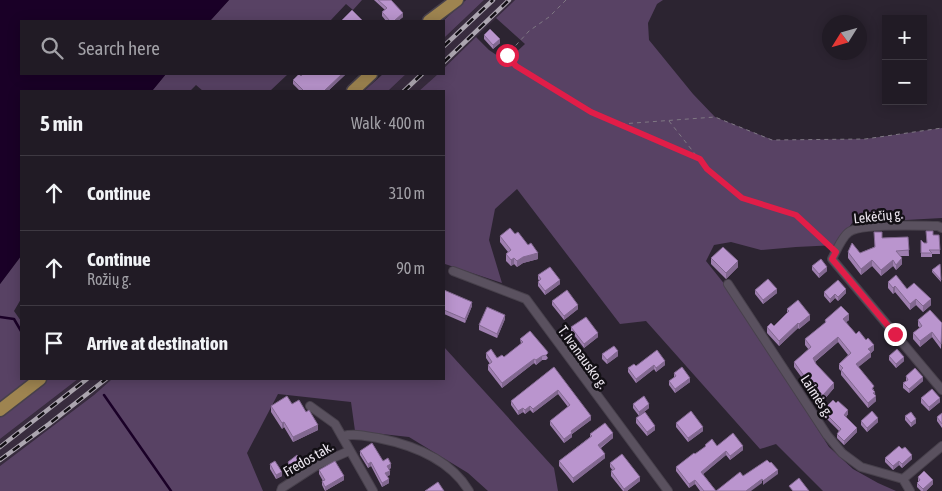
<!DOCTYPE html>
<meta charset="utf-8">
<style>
body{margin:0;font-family:"Asap Condensed",sans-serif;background:#29242d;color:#f1f3f6}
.controls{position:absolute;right:15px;top:15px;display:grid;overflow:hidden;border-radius:0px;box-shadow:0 2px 12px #0003}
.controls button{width:45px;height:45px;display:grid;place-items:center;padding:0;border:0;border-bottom:1px solid #3e3942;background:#211b25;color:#f1f3f6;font:25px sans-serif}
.compass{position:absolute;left:822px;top:15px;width:45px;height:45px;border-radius:50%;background:#211b25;box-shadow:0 2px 12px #0003;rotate:233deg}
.stop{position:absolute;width:15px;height:15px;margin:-11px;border:4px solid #e11d48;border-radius:50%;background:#fff}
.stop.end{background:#e11d48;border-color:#fff;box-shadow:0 1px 5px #0008}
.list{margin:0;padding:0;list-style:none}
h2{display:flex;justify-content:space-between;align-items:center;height:65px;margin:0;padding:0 20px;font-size:21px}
h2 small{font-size:16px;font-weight:400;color:#a2a1a7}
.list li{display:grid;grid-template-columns:32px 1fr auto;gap:15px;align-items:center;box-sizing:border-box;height:75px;padding:0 20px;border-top:1px solid #3e3942}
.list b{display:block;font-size:19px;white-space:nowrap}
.list p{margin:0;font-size:16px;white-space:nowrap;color:#a2a1a7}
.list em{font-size:16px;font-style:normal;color:#a2a1a7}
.icon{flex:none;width:28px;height:28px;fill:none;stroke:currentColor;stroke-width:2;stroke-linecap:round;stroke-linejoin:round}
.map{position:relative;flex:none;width:942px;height:491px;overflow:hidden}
.search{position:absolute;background:#211b25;box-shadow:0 2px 12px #0003;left:20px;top:20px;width:425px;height:55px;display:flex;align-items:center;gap:12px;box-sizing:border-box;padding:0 18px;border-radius:0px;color:#a2a1a7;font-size:19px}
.panel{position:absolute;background:#211b25;box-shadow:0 2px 12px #0003;left:20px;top:90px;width:425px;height:290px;border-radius:0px}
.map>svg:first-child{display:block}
.built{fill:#382c3e}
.green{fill:#584264}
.water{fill:#1a0027}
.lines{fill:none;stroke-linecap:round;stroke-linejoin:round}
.stream{stroke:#1a0027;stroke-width:2.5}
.street-casing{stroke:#48414c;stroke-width:10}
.primary-casing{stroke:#48414c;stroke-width:15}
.path{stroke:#7f7883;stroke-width:1;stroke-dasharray:4 4;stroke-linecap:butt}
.street{stroke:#5a515f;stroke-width:8}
.primary{stroke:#9e8450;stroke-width:12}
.rail-casing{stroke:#aca6b0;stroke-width:4.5}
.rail{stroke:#120f14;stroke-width:2.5;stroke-dasharray:8;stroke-linecap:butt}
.wall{fill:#a080b1}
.shaded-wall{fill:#826890}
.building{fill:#ba95ce;stroke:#826890}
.route{stroke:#e11d48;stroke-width:6}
.labels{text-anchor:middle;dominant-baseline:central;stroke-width:5;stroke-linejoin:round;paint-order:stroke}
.street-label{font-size:14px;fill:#ece6ef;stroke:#120f14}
</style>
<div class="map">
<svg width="942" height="491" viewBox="0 0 942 491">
<rect width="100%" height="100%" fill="#2c2431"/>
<path class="built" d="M484 0H515L444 68V38Z
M406 74H438L419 91H388Z
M78 379H112L94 395 0 466V439Z"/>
<path class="green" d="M229 0H362L353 10 346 4 330 21H210Z
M466 0H484L444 38 443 21Z
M515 0H663L657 4 648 23 649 40 693 94 715 117 773 140 865 139 942 128V218L852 223 837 245 796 247 761 250 731 242 714 245 706 261 730 291 829 447 853 469 878 483 896 491H823L776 444 760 449 646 321 620 324 517 189 495 209 489 240 502 283 445 264 444 265V91H419L438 74H444V68L476 37 489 50 501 58 512 56 525 44 496 18Z
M166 74H288L270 91H203L196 85 190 91H152Z
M383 74H406L388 91H364Z
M21 256V299L14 311 21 321V379H32L0 402V284Z
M444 347 554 468 558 491H488L468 473 409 437 355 431 351 402 278 394 247 453 263 491H0V466L94 395 112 379H444Z
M47 379H78L0 439V416Z"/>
<path class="water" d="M0 0H229L210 21H21V74H166L152 91H21V256L0 284Z"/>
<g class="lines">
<path class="stream" d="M0 317 14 319 21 331
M104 395 171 491"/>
<g class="street-casing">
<path id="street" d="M942 228 938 226C921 226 861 223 849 232 842 237 836 251 832 259L942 390
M453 271 526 299 668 491
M728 284 827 435 842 453 861 467 903 479 910 491
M310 406 335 424 373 491
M343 436C354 433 366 436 378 438 413 445 450 459 469 491
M903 479 942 446
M281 491 282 488 319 464 349 451"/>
</g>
<g class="primary-casing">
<path id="primary" d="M429 21 457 0
M353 91 371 74
M0 410 40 379"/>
</g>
<path class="path" d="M566 0 549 17 529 31 507 55 516 66 591 112 700 159 707 169 742 197 796 215 830 246
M669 121 699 159
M621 124 715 117 772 140 865 139 942 128"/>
<use href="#street" class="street"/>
<use href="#primary" class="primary"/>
<g class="rail-casing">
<path id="rail" d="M444 46 493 0
M444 62 509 0
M404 91 422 74
M0 447 87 379
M0 460 49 424 106 379"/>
</g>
<use href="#rail" class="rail"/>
</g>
<path class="wall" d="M374 0H391L403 17 398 21H386L382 16V12L385 10Z
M484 35 500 43 493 49 484 39Z
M303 74H346L328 91H300L293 84V80Z
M515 234 538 259 523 263 517 267 514 264 511 266 506 261V254L508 252 500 242V236Z
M933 235H939L940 254H932V257H921V240L924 243H927Z
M908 237 909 256H900L902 264 896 270 893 266 881 276 872 266 861 275 848 258V252L860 253 874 247 882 238Z
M711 258 738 267 726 279 711 264Z
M940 264 941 282 932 272V270Z
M812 266 827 271 819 278 812 270Z
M538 275 560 284 545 295 538 286V282L539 281 538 279Z
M888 282 907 289 931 305 923 312 916 305 910 310 895 292 893 294 888 288Z
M444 290 472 306 465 323 444 314Z
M755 290 777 293 763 304 755 294Z
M824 292 846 293 838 301 835 298 830 303 824 296Z
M552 301 578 309 564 320 552 305Z
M787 309 810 320 799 329 798 328 779 346 767 333V327L774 326 787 313Z
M505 319 497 338 479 330V325Z
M825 320H849L846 322 856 334 874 350 871 353V357L858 367 874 390 875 395 876 401 868 408 841 375V371L839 369V364L848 355 838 342 815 362 834 388 823 401 810 389 794 367V362L809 350 805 345V339L825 323Z
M918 320 942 323 941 349 932 337 920 347 913 339V333L920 328 918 326Z
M571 327 598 337 584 348 571 331Z
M530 331 548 358 546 360H542L536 365 534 363 502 388 488 370V365L490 364 486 358V353L497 358 504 357 521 344 520 339Z
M602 354 618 356 607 364 602 359Z
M889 356 904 361 896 368 889 360Z
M665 365 656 372 654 369 636 383 628 372V368L636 366Z
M554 367 591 420 572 434V437L564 443 550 425V421L568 407 558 394 533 413 530 410 525 414 523 412 518 415 511 405V401Z
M674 373 690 382 675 393 669 385V381L674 378Z
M906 376 923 381 909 393 903 388V383L906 381Z
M921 398 940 402 929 411 921 403Z
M633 404 649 408 639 416 633 408Z
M271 406 318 430 293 442 284 427 282 429 271 412Z
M825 408 848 414 846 417 857 432 844 445 837 438V434L839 431 826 418V413Z
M942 413V428L937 421V417Z
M905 416 916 423 911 427 905 420Z
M636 418 655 430 647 436 636 423Z
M861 421 878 422 867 432 861 425Z
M676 423 703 431 688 442 676 427Z
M590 434 613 438 601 448 605 458 573 483 559 466V461L590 437Z
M705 445 717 446 743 450 730 460 726 455 703 474 716 491H700L695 484 689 488 676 471V467L705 447Z
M360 451 383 461 391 468 389 469 390 475 387 476 389 483 382 487 371 466 368 468 360 455Z
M885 458 912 459 902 468 899 465 893 470 885 462Z
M288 462 303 468 293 474 288 466Z
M610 463 640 481 627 491H623L611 476V471H613L610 467Z
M270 464 282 476 276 479 270 469Z
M319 470 344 480 325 491 322 485V481H323L319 474Z
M918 477 933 484 926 491H921L917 487V483L918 482Z"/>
<path class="shaded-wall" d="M403 13V17L398 21H394Z
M500 39V43L493 49V45Z
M342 74H346L328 91H324Z
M538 253V259L523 263 517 267V261L523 257Z
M514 258V264L511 266V260Z
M902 258V264L896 270V265Z
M872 260V266L861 275V269Z
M893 260V266L881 276V270Z
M738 261V267L726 279V273Z
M827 267V271L819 278V274Z
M560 280V284L545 295V291Z
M895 286V292L893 294V288Z
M777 289V293L763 304V300Z
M846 289V293L838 301V297Z
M835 294V298L830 303V299Z
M916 299V305L910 310V304Z
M931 299V305L923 312V306Z
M472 302V306L465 323V319Z
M578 305V309L564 320V316Z
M849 314V320L843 325V319Z
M505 315V319L497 338V334Z
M810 315V320L799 329V324Z
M798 323V328L779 346V341Z
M932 332V337L920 347V341Z
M598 333V337L584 348V344Z
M838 337V342L813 363V358Z
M874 345V350L871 353V357L856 369V364L868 349Z
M618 351V356L607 364V360Z
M542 356V360L536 365V360Z
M904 357V361L896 368V364Z
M534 359V363L502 388V383Z
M665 361V365L656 372V368Z
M654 365V369L636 383V379Z
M923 377V381L909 393V389Z
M690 378V382L675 393V389Z
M834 383V388L823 401V395Z
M558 390V394L533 413V409Z
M875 392 876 401 868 408V403L873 393Z
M940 398V402L929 411V407Z
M649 404V408L639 416V412Z
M530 406V410L525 414V410Z
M523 408V412L518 415V411Z
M848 410V414L844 419V415Z
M591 416V420L572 434V437L564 443V439L571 431Z
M878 418V422L867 432V428Z
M916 419V423L911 427V423Z
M284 422V427L282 429V423Z
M318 425V430L293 442V437Z
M655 426V430L647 436V432Z
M703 427V431L688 442V438Z
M857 428V432L844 445V441Z
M613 433V438L598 449V445Z
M743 446V450L730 460V456Z
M726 451V455L701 476V472Z
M605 454V458L573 483V478Z
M912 455V459L902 468V464Z
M899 461V465L893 470V466Z
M371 462V466L368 468V464Z
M303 464V468L293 474V470Z
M391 464V468L387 470V466Z
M778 470V474L763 485V481Z
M390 471V475L385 477V473Z
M282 472V476L276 479V475Z
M344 476V480L325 491V487Z
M640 477V481L627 491H624V489Z
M389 479V483L382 487V483Z
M762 479V483L751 491H746Z
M695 480V484L689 488V484Z
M933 480V484L926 491H923V489Z"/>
<path class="building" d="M378 0H391L403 13 394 21H390L382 12 387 8Z
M352 10 363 21H341Z
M490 29 500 39 493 45 484 35Z
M299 74 301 76 303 74H342L324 91H304L293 80Z
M510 228 515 234 518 232 528 245 531 243 538 253 523 257 517 261 514 258 511 260 506 254 511 250 500 236Z
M926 231H933V235H939L940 250H929L932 253H921V240L924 243H927Z
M874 232H882V238L908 237 909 250 896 251 902 258 896 265 893 260 881 270 872 260 861 269 848 252 852 243 860 253 875 247Z
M723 247 738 261 726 273 711 258Z
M821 259 827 267 819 274 812 266Z
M940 264 941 280 932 270Z
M550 267 560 280 545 291 538 282 541 279 538 275Z
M896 275 907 289 914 283 931 299 923 306 916 299 910 304 895 286 893 288 888 282Z
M768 279 777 289 763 300 755 290Z
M838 280 846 289 838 297 835 294 830 299 824 292Z
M444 290 472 302 465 319 444 310Z
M567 290 578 305 564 316 552 301Z
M798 300 810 315 799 324 798 323 779 341 767 327 771 323 774 326 789 311 787 309Z
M841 306 849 314 843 319 856 334 859 331 866 340 868 338 874 345 868 349 871 352 856 364 874 386 872 389 875 392 873 393 876 396 868 403 841 370 843 368 839 364 851 353 838 337 813 358 816 364 834 383 823 395 810 384 794 362 811 347 805 339 826 322 825 320Z
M487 307 505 315 497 334 479 325Z
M930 310 942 323 941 344 932 332 920 341 913 333 922 326 918 320Z
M586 317 598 333 584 344 571 327Z
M530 331 547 351 548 353 546 355 542 356 536 360 534 359 502 383 488 365 492 362 486 353 491 349 497 358 502 355 504 357 523 342 520 339Z
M614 346 618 351 607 360 602 354Z
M897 349 904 357 896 364 889 356Z
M657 350 665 361 656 368 654 365 636 379 628 368 634 364 636 366Z
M554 367 591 416 571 431 572 433 564 439 550 421 570 405 558 390 533 409 530 406 525 410 523 408 518 411 511 401Z
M682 367 690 378 675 389 669 381 676 376 674 373Z
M915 368 923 377 909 389 903 383 908 380 906 376Z
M932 389 940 398 929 407 921 398Z
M287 396 292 404 299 400 306 412 309 410 318 425 293 437 284 422 282 423 271 406Z
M644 396 649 404 639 412 633 404Z
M833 400 836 403 838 401 848 410 844 415 857 428 844 441 837 434 841 429 826 414 828 411 825 408Z
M691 411 703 427 688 438 676 423Z
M872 411 878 418 867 428 861 421Z
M645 412 655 426 647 432 636 418Z
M911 412 916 419 911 423 905 416Z
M942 413V424L937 417Z
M605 423 613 433 598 445 605 454 573 478 559 461 592 436 590 434Z
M733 433 743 446 730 456 726 451 701 472 716 491H704L695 480 689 484 676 467 694 453 695 454 706 446 705 445 712 439 717 446Z
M372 443 383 461 388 458 391 464 387 466 390 471 385 473 389 479 382 483 371 462 368 464 360 451Z
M899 446 902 449 905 447 912 455 902 464 899 461 893 466 885 458Z
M622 454 640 477 624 489 611 471 615 469 610 463Z
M297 455 303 464 293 470 288 462Z
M767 460 770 463 771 462 778 470 763 481 762 479 746 491H716L740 472 743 476Z
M275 461 282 472 276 475 270 464Z
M335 461 344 476 325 487 322 481 325 480 319 470Z
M924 471 933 480 923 489 917 483 920 480 918 477Z
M799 478 809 491H793L789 486Z
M438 482 444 491H425Z"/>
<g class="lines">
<path class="route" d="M507 55 516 66 591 112 700 159 707 169 742 198 796 215 836 252 832 259 895 334"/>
</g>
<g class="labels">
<g class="street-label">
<text transform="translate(878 216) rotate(-6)">Lekėčių g.</text>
<text transform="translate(583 357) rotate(54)">T. Ivanausko g.</text>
<text transform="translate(817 396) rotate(57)">Laimės g.</text>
<text transform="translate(308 459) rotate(-30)">Fredos tak.</text>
</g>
</g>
</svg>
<div class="controls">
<button>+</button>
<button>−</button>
</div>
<svg class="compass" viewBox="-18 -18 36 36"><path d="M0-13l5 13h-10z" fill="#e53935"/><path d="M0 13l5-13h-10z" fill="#a2a1a7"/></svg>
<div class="stop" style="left:507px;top:55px"></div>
<div class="stop end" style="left:895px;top:334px"></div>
<div class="search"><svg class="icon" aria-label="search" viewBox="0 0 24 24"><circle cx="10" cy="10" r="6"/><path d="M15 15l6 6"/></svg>Search here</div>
<section class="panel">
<h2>5 min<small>Walk · 400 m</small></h2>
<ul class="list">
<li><svg class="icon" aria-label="ahead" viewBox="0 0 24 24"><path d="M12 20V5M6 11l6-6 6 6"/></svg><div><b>Continue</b></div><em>310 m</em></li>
<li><svg class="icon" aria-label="ahead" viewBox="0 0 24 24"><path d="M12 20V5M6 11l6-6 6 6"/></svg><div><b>Continue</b><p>Rožių g.</p></div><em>90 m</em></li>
<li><svg class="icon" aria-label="arrive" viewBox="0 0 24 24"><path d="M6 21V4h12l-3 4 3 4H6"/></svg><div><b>Arrive at destination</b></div></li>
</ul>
</section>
</div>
